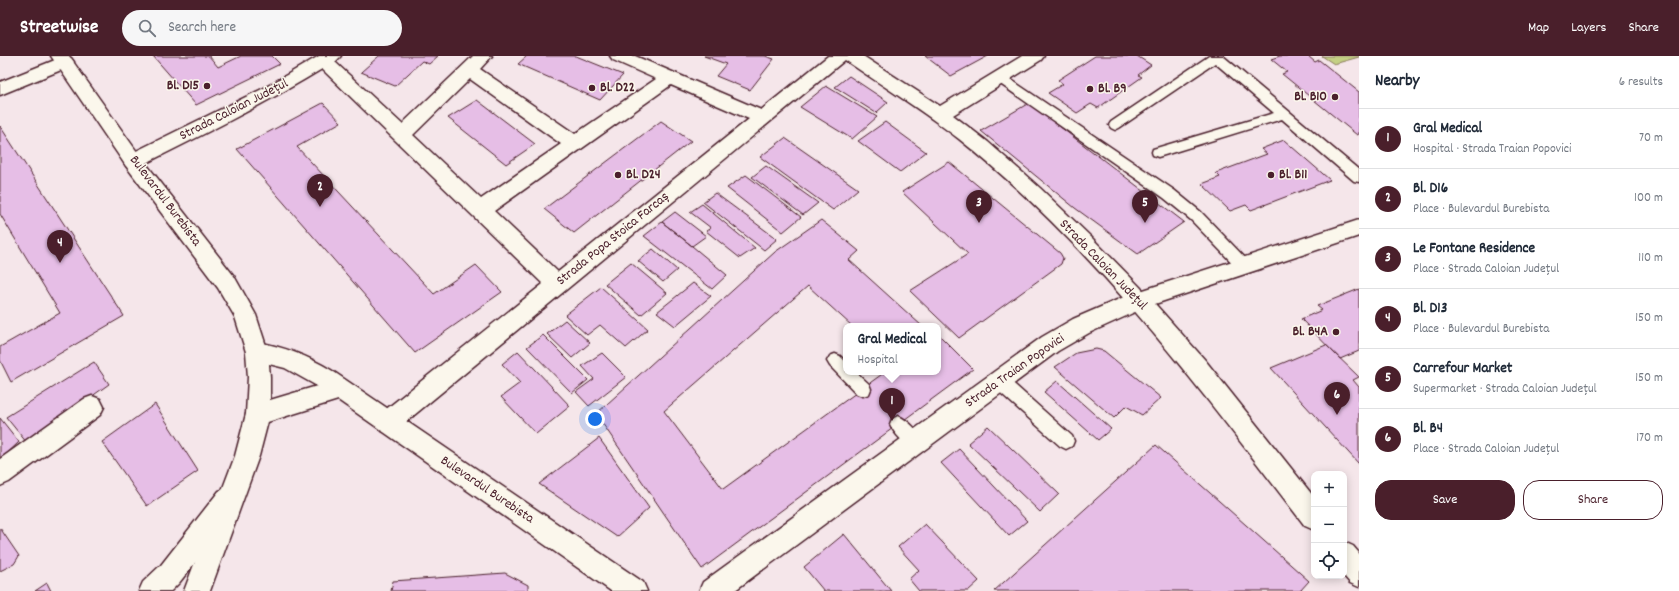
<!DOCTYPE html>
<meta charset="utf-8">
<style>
body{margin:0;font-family:Dekko,sans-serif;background:#f6f6f7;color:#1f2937}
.controls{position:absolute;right:12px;bottom:12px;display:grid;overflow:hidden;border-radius:8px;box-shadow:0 2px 10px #0003}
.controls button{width:36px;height:36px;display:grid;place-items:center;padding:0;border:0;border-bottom:1px solid #e0e1e3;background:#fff;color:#1f2937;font:20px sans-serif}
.you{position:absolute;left:595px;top:363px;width:14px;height:14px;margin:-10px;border:3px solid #fff;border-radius:50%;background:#1a73e8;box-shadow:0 0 0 6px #1a73e833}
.badge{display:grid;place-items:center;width:26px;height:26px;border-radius:50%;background:#4a1f2b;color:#fff;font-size:13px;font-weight:700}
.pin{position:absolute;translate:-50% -33px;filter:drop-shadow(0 1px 2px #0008)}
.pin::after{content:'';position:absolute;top:21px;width:14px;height:12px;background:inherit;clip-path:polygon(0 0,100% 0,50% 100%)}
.popup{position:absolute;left:843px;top:267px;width:98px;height:52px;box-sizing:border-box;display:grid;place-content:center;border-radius:8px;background:#fff;filter:drop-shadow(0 1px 3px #0005);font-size:13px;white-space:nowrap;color:#747a83}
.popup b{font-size:15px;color:#1f2937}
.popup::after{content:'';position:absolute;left:50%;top:100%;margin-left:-8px;border:8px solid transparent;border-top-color:#fff}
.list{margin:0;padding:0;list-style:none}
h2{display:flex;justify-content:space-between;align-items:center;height:52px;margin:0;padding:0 16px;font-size:17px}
h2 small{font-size:13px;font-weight:400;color:#747a83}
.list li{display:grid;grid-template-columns:26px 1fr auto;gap:12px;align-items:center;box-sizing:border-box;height:60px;padding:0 16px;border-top:1px solid #e0e1e3}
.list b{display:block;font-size:15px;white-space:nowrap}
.list p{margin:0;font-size:13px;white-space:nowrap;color:#747a83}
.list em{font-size:13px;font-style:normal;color:#747a83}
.actions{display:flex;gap:8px;padding:12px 16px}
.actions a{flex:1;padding:9px 0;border:1px solid #4a1f2b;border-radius:16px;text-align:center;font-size:14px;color:#4a1f2b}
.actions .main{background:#4a1f2b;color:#fff}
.icon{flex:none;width:22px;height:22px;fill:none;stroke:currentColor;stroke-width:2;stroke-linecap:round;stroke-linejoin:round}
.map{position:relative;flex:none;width:1359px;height:535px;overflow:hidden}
header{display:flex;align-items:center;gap:24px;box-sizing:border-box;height:56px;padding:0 20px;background:#4a1f2b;color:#fff}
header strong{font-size:19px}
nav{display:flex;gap:22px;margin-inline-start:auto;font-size:14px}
.search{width:280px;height:36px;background:#f6f6f7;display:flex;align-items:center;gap:10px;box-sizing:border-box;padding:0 14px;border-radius:22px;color:#747a83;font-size:15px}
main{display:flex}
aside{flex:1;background:#fff}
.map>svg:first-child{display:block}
.green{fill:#c4d084;stroke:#877858}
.building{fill:#e6bee6;stroke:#4a1f2b}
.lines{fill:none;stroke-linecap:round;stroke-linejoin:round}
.service-casing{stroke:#4a1f2b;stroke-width:3}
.minor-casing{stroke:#4a1f2b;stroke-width:3}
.tertiary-casing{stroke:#4a1f2b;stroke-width:3}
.secondary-casing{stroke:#4a1f2b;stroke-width:3}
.service{fill:#fbf7ec;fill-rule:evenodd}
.minor{fill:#fbf7ec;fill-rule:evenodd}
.tertiary{fill:#fbf7ec;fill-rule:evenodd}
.secondary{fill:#fbf7ec;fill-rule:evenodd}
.poi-dot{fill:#4a1f2b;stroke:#fbf7ec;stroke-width:1.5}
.labels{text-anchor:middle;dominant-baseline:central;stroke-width:3;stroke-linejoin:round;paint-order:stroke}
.poi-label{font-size:14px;font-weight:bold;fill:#4a1f2b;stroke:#fbf7ec;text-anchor:start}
.street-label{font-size:14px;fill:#4a1f2b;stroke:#fbf7ec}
</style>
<header>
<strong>Streetwise</strong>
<div class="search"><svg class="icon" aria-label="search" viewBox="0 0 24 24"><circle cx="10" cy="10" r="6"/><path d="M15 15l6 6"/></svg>Search here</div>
<nav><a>Map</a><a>Layers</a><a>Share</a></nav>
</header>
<main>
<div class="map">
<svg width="1359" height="535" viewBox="0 0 1359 535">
<rect width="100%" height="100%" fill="#f5e6ea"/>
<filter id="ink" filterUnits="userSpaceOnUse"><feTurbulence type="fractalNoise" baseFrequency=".025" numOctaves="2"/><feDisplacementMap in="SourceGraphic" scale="8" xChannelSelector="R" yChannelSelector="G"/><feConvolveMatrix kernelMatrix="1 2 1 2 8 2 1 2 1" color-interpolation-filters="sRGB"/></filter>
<g filter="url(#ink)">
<path class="green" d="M1322 0H1359V1L1334 8Z"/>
<path class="building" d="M153 0H209L218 11 241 0H272L280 8 196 49Z
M379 0H438L429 8 422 5 395 30 361 16Z
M527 0H576L623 19 600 44 518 8Z
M704 0H765L774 3 750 34 716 20 726 8Z
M925 0H988L951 20Z
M1095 0H1137L1151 9 1138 19 1142 21 1098 52 1091 48 1077 57 1048 37 1063 28 1058 24Z
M1280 0H1308L1315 6 1319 4 1359 36V78L1357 79 1282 18 1287 16 1271 3Z
M849 20 888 46 876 57 835 31Z
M826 30 877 61 852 83 800 51Z
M477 44 535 88 506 108 448 62Z
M323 47 341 66 297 91 434 238 476 209 502 236 415 297 237 93Z
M1029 47 1184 166 1138 198 1075 152 981 75Z
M661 65 691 85 574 177 544 153Z
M885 66 926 96 900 116 858 85Z
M0 70 124 260 11 326 0 304V291L60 257 0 158Z
M785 82 858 133 833 154 760 101Z
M1284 84 1330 124 1251 154 1246 149 1230 155 1202 128 1220 121 1216 117 1267 98 1261 93Z
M949 106 1060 197 1063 202 1061 208 959 282 910 235 968 198 902 136Z
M766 110 818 147 803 159 752 121Z
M746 119 801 161 783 176 727 132Z
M715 137 777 183 764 194 703 146Z
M702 148 755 192 740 202 706 175 711 172 690 156Z
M675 156 706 180 692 190 662 166Z
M821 164 859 195 849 204 922 270H852L808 230 664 355 723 433 885 316H938V278L973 313 702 513 596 358 775 196Z
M662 166 692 190 727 219 712 233 644 180Z
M653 193 677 214 663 226 638 205Z
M631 207 667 237 641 259 605 228Z
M693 227 711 240 675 270 657 256Z
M601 231 648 273 626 292 600 269 587 279 565 259Z
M1359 233V295L1340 303 1301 263 1322 254 1317 250Z
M565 264 590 287 572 302 547 278Z
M543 279 588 324 572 337 527 291Z
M1326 289 1359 321 1353 324 1359 331V408L1271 312Z
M1096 293 1104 295 1161 342 1142 359 1126 350 1114 362 1055 311 1076 297Z
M518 295 570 350 536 378 501 341 520 327 502 308Z
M602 297 626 321 589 350 576 336 594 323 582 310Z
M94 306 109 328 27 387 6 361Z
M1057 325 1111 373 1098 384 1044 336Z
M155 348 198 415 147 450 102 386Z
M0 362 19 386 1 403 0 400Z
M988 370 1059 438 1040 456 968 387Z
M599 382 649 452 617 481 539 428Z
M1156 389 1309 525 1300 535H994Z
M959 393 1027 465 1009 480 941 407Z
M925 468 979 525 968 535H919L909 523 919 514 898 491Z
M0 472 19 500 14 508 0 515Z
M844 478 891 535H824L804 511Z
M505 517 528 529V535H391L393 525Z
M47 527 51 535H35Z"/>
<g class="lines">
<g class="service-casing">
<path id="service" d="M1209 0H1223L1359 114V126L1354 125 1282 63 1158 101 1153 99 1152 96 1153 93 1274 57 1215 7 1119 72 1115 74 1111 72 1109 69 1111 66Z
M1000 18 1004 19 1174 134 1201 156 1250 207 1252 211 1250 215 1245 217 1240 215 1191 164 1164 142 996 25 994 22 996 19Z
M835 298 840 300 846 306V316H856L869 328 871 333 869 338 863 340 857 338 830 310 827 305 830 300Z
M1000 319 1006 321 1072 380 1074 385 1072 390 1066 393 1060 390 994 331 992 326 994 321Z
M898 360C908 364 919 375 923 385L921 390 915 393C905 389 894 378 890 368L892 363Z"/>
</g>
<g class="minor-casing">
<path id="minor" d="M65 0 71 2 74 6 71 10 0 39V26Z
M319 0H341L335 6 402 68 473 0H492L480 13 575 78 656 23 613 4 610 0H635L761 54 828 0H863L940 50 1022 0H1044L1041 4 953 59 988 86 1040 132 1091 181 1140 231 1205 304 1314 441V474L1305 470C1200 333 1096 192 959 83 923 55 883 30 845 4L396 374 388 377 380 374 376 366 380 358 543 228 322 13C263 49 202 79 140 110L133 112 126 110 123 105 126 100 266 31ZM470 23 561 88 481 143 413 79ZM671 29 749 63 558 216 494 155Z
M92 340 100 343 104 351 100 359 9 426 0 430V403L84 343Z
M228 432 237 435 241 444 237 453 179 527 171 535H139L143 526 161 509 219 435Z
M1344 486 1353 490 1359 497V531L1350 527 1344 520Z"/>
</g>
<g class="tertiary-casing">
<path id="tertiary" d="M1359 164V180L1146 251 1089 277 1058 295 734 535H699L703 526 1042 281 1073 263 1131 238Z
M257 286C284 291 308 300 331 314L643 526 647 535H611L338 344 258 369 250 366 246 358 250 350 317 330 285 312 249 303 246 296 249 289Z"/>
</g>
<g class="secondary-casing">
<path id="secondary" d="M51 0H69L140 100 234 220 256 259 268 296 270 321V358L259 400 210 535H184L235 400 246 358 248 321 246 296 235 261 218 232 126 110Z"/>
</g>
<use href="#service" class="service"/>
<use href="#minor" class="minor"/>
<use href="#tertiary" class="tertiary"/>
<use href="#secondary" class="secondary"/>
</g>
</g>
<g class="poi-dot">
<circle cx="207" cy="30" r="4"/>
<circle cx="592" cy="32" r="4"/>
<circle cx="1090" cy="33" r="4"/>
<circle cx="1335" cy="41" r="4"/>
<circle cx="618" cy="119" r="4"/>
<circle cx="1271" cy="119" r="4"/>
<circle cx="1336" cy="276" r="4"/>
</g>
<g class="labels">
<g class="poi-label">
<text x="199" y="30" text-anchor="end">Bl. D15</text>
<text x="600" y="32">Bl. D22</text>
<text x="1098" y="33">Bl. B9</text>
<text x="1327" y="41" text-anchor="end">Bl. B10</text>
<text x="626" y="119">Bl. D24</text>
<text x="1279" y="119">Bl. B11</text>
<text x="1328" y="276" text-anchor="end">Bl. B4A</text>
</g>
<g class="street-label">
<text transform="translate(234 54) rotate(-27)">Strada Caloian Județul</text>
<text transform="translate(165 145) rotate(53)">Bulevardul Burebista</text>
<text transform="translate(613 183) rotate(-39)">Strada Popa Stoica Farcaș</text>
<text transform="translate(1103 209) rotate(46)">Strada Caloian Județul</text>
<text transform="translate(1015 315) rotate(-35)">Strada Traian Popovici</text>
<text transform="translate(487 434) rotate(34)">Bulevardul Burebista</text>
</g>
</g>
</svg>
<div class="controls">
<button>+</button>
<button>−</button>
<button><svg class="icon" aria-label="locate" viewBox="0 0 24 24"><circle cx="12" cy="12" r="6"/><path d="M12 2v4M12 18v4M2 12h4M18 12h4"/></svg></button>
</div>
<div class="you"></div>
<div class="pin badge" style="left:892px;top:365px">1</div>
<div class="popup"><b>Gral Medical</b>Hospital</div>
<div class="pin badge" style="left:320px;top:151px">2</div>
<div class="pin badge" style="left:979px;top:167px">3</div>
<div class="pin badge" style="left:60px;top:207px">4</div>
<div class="pin badge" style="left:1145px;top:167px">5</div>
<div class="pin badge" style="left:1337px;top:359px">6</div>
</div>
<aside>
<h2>Nearby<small>6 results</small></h2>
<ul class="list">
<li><span class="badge">1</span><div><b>Gral Medical</b><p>Hospital · Strada Traian Popovici</p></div><em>70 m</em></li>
<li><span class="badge">2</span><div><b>Bl. D16</b><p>Place · Bulevardul Burebista</p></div><em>100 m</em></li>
<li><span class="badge">3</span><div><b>Le Fontane Residence</b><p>Place · Strada Caloian Județul</p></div><em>110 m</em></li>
<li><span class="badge">4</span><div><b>Bl. D13</b><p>Place · Bulevardul Burebista</p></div><em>150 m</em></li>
<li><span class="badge">5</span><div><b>Carrefour Market</b><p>Supermarket · Strada Caloian Județul</p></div><em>150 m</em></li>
<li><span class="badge">6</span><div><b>Bl. B4</b><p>Place · Strada Caloian Județul</p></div><em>170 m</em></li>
</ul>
<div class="actions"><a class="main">Save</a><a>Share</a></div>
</aside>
</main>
